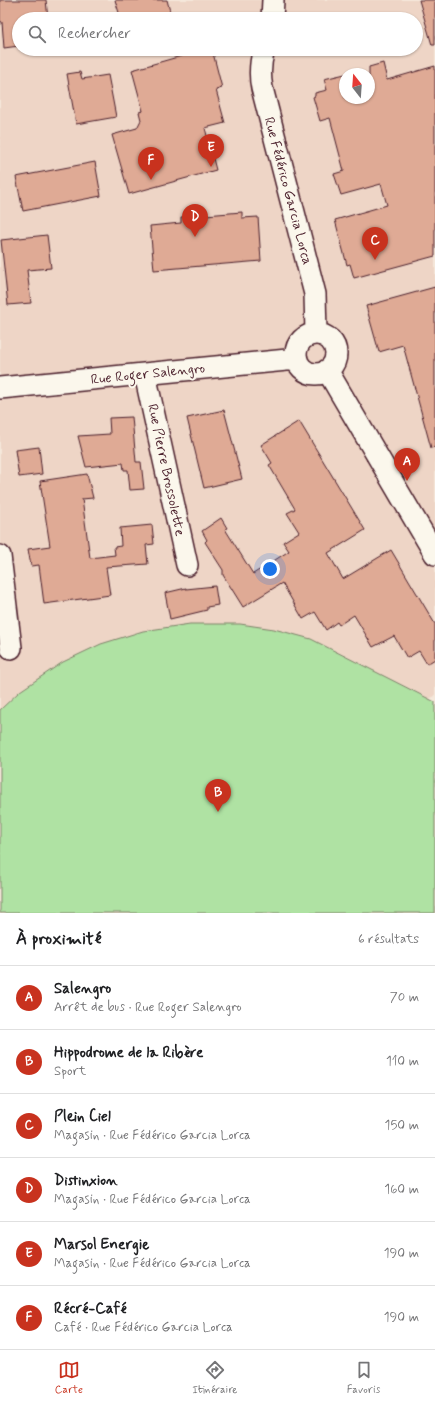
<!DOCTYPE html>
<html lang="fr">
<meta charset="utf-8">
<style>
body{margin:0;font-family:Mynerve,sans-serif;background:#f2f2f2;color:#202124}
.compass{position:absolute;left:339px;top:68px;width:36px;height:36px;border-radius:50%;background:#fff;box-shadow:0 1px 3px #0004;rotate:343deg}
.you{position:absolute;left:270px;top:569px;width:14px;height:14px;margin:-10px;border:3px solid #fff;border-radius:50%;background:#1a73e8;box-shadow:0 0 0 6px #1a73e833}
.badge{display:grid;place-items:center;width:26px;height:26px;border-radius:50%;background:#c8321e;color:#fff;font-size:13px;font-weight:700}
.pin{position:absolute;translate:-50% -33px;filter:drop-shadow(0 1px 2px #0008)}
.pin::after{content:'';position:absolute;top:21px;width:14px;height:12px;background:inherit;clip-path:polygon(0 0,100% 0,50% 100%)}
.list{margin:0;padding:0;list-style:none}
h2{display:flex;justify-content:space-between;align-items:center;height:52px;margin:0;padding:0 16px;font-size:17px}
h2 small{font-size:13px;font-weight:400;color:#757577}
.list li{display:grid;grid-template-columns:26px 1fr auto;gap:12px;align-items:center;box-sizing:border-box;height:64px;padding:0 16px;border-top:1px solid #e0e0e0}
.list b{display:block;font-size:15px;white-space:nowrap}
.list p{margin:0;font-size:13px;white-space:nowrap;color:#757577}
.list em{font-size:13px;font-style:normal;color:#757577}
.icon{flex:none;width:22px;height:22px;fill:none;stroke:currentColor;stroke-width:2;stroke-linecap:round;stroke-linejoin:round}
.map{position:relative;flex:none;width:435px;height:913px;overflow:hidden}
.search{position:absolute;background:#fff;box-shadow:0 1px 3px #0004;left:12px;right:12px;top:12px;height:44px;display:flex;align-items:center;gap:10px;box-sizing:border-box;padding:0 14px;border-radius:22px;color:#757577;font-size:15px}
.sheet{height:436px;background:#fff}
nav{display:flex;justify-content:space-around;align-items:center;box-sizing:border-box;height:56px;border-top:1px solid #e0e0e0;background:#fff;font-size:11px;color:#757577}
nav a{display:grid;justify-items:center;gap:2px}
nav .on{color:#c8321e}
.map>svg:first-child{display:block}
.built{fill:#eed5c6;fill-rule:evenodd}
.green{fill:#afe2a3;stroke:#7c8067}
.building{fill:#dfaa95;stroke:#4a1f2b}
.lines{fill:none;stroke-linecap:round;stroke-linejoin:round}
.minor-casing{stroke:#4a1f2b;stroke-width:24}
.minor{stroke:#fbf7ec;stroke-width:21}
.labels{text-anchor:middle;dominant-baseline:central;stroke-width:4;stroke-linejoin:round;paint-order:stroke}
.street-label{font-size:14px;fill:#4a1f2b;stroke:#fbf7ec}
</style>
<div class="map">
<svg width="435" height="913" viewBox="0 0 435 913">
<rect width="100%" height="100%" fill="#f5e8db"/>
<filter id="ink" filterUnits="userSpaceOnUse"><feTurbulence type="fractalNoise" baseFrequency=".025" numOctaves="2"/><feDisplacementMap in="SourceGraphic" scale="8" xChannelSelector="R" yChannelSelector="G"/><feConvolveMatrix kernelMatrix="1 2 1 2 8 2 1 2 1" color-interpolation-filters="sRGB"/></filter>
<g filter="url(#ink)">
<path class="built" d="M0 0H435V696L429 699 311 639 274 629 240 624H190L143 631 101 644 63 662 20 691 0 710ZM19 19H416V49H19ZM345 74H369V98H345Z"/>
<path class="green" d="M190 624H240L274 629 311 639 435 702V913H0V710L20 691 63 662 101 644 143 631Z"/>
<path class="building" d="M0 0H46L48 19H19V46L4 48 2 22 0 21Z
M115 0H167L172 19H121Z
M419 0H435V45H432Z
M206 49H212L222 88 216 90 225 123 205 128 216 170 129 194 112 135 137 128 141 120 139 112 143 111 132 70Z
M383 63 387 80 435 66V256L354 278 350 264 347 265 335 220 387 205 381 184 341 195 334 174 344 171 330 118 320 121 313 97 315 96V93L327 90 324 79 345 74V98H369V67Z
M80 72 82 79 108 75 116 117 76 124 67 74Z
M95 162 101 196 23 211 16 177Z
M242 212V218L258 217 261 261 154 270 150 226 181 223V217Z
M47 235 51 268 27 270 31 303 8 305 1 240Z
M435 287V447L431 448 403 345 379 352 366 306Z
M224 410 242 479 204 488 187 418Z
M132 417 136 462H141L144 489 130 490 128 470H124L123 463 86 467 78 436 110 434 109 418Z
M299 421 365 530 328 553 343 579 391 550 435 624V659L427 664 419 651 407 658 394 636 373 647 354 615 339 625 337 622 326 630 315 612 303 619 282 583 243 607 223 575V570L205 542 207 540 202 531 221 518 227 528 225 529 253 574 289 551 283 542 299 532 287 513 295 509 269 465 272 463 261 445Z
M39 447 42 474 19 477 15 450Z
M87 474 93 498 82 499 90 558 115 555 114 547 121 546 120 528 152 525 154 544 146 545 148 564 106 567 110 595 44 604 39 565 31 566 28 549 50 546 40 481Z
M215 586 218 605 207 607V610L170 619 165 593 186 588V589Z"/>
<g class="lines">
<g class="minor-casing">
<path id="minor" d="M272 19 273 0
M264 49C260 63 259 74 262 88L315 294 316 333
M296 354a20 20 0 1 1 40 0a20 20 0 1 1-40 0Z
M327 370 435 554
M145 374 187 565
M0 388 297 359
M0 556 11 648"/>
</g>
<use href="#minor" class="minor"/>
</g>
</g>
<g class="labels">
<g class="street-label">
<text transform="translate(288 191) rotate(75)">Rue Fédérico Garcia Lorca</text>
<text transform="translate(148 374) rotate(-6)">Rue Roger Salengro</text>
<text transform="translate(166 470) rotate(78)">Rue Pierre Brossolette</text>
</g>
</g>
</svg>
<svg class="compass" viewBox="-18 -18 36 36"><path d="M0-13l5 13h-10z" fill="#e53935"/><path d="M0 13l5-13h-10z" fill="#757577"/></svg>
<div class="you"></div>
<div class="pin badge" style="left:407px;top:481px">A</div>
<div class="pin badge" style="left:218px;top:812px">B</div>
<div class="pin badge" style="left:375px;top:260px">C</div>
<div class="pin badge" style="left:195px;top:237px">D</div>
<div class="pin badge" style="left:211px;top:167px">E</div>
<div class="pin badge" style="left:151px;top:180px">F</div>
<div class="search"><svg class="icon" aria-label="search" viewBox="0 0 24 24"><circle cx="10" cy="10" r="6"/><path d="M15 15l6 6"/></svg>Rechercher</div>
</div>
<section class="sheet">
<h2>À proximité<small>6 résultats</small></h2>
<ul class="list">
<li><span class="badge">A</span><div><b>Salengro</b><p>Arrêt de bus · Rue Roger Salengro</p></div><em>70 m</em></li>
<li><span class="badge">B</span><div><b>Hippodrome de la Ribère</b><p>Sport</p></div><em>110 m</em></li>
<li><span class="badge">C</span><div><b>Plein Ciel</b><p>Magasin · Rue Fédérico Garcia Lorca</p></div><em>150 m</em></li>
<li><span class="badge">D</span><div><b>Distinxion</b><p>Magasin · Rue Fédérico Garcia Lorca</p></div><em>160 m</em></li>
<li><span class="badge">E</span><div><b>Marsol Energie</b><p>Magasin · Rue Fédérico Garcia Lorca</p></div><em>190 m</em></li>
<li><span class="badge">F</span><div><b>Récré-Café</b><p>Café · Rue Fédérico Garcia Lorca</p></div><em>190 m</em></li>
</ul>
</section>
<nav>
<a class="on"><svg class="icon" aria-label="map" viewBox="0 0 24 24"><path d="M3 6l6-2 6 2 6-2v14l-6 2-6-2-6 2zM9 4v14M15 6v14"/></svg>Carte</a>
<a><svg class="icon" aria-label="directions" viewBox="0 0 24 24"><path d="M12 3l9 9-9 9-9-9zM9 14v-3h6M13 9l2 2-2 2"/></svg>Itinéraire</a>
<a><svg class="icon" aria-label="saved" viewBox="0 0 24 24"><path d="M7 4h10v16l-5-4-5 4z"/></svg>Favoris</a>
</nav>
